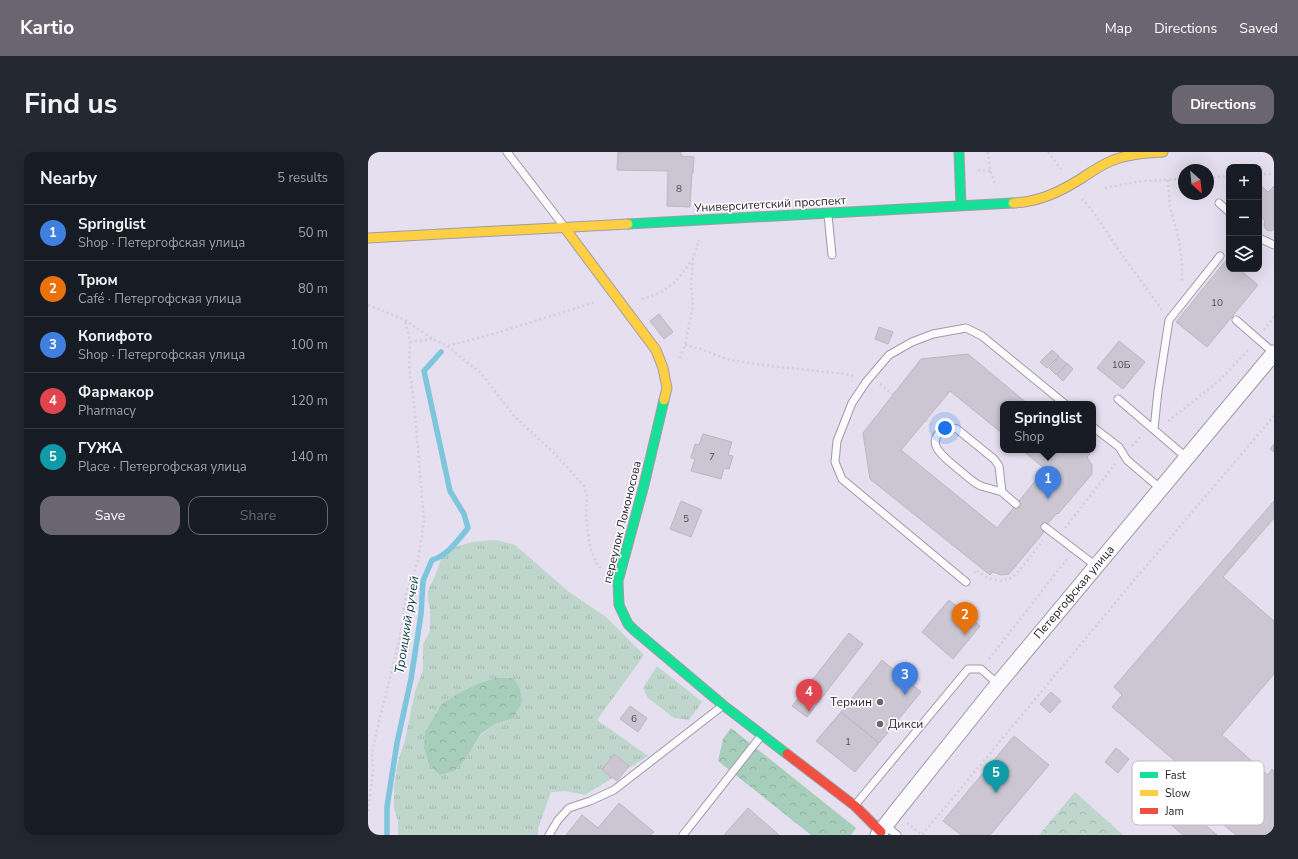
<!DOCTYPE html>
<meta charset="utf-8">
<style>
body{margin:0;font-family:"Nunito Sans",sans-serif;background:#242831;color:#f1f3f6}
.controls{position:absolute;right:12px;top:12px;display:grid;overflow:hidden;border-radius:8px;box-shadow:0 4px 16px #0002}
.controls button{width:36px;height:36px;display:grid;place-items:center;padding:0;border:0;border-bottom:1px solid #363941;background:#171b24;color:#f1f3f6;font:20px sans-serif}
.compass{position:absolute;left:810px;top:12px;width:36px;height:36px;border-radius:50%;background:#171b24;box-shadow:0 4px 16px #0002;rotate:153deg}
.you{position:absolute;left:577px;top:276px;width:14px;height:14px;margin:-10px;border:3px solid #fff;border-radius:50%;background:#1a73e8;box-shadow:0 0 0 6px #1a73e833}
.badge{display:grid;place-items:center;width:26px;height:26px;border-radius:50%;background:#6a6571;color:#fff;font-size:13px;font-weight:700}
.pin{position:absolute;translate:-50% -33px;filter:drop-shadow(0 1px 2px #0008)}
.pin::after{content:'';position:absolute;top:21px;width:14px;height:12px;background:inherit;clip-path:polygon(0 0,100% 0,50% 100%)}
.popup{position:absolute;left:632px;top:249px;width:96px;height:52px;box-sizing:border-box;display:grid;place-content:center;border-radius:8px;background:#171b24;filter:drop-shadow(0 1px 3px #0005);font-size:13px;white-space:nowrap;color:#9ea1a6}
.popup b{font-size:15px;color:#f1f3f6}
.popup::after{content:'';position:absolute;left:50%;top:100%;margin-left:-8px;border:8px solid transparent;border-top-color:#171b24}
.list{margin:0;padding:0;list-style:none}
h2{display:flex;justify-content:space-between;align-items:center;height:52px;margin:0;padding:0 16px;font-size:17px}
h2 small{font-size:13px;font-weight:400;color:#9ea1a6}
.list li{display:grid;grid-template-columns:26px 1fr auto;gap:12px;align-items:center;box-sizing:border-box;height:56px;padding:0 16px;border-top:1px solid #363941}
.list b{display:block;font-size:15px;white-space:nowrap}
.list p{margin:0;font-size:13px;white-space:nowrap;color:#9ea1a6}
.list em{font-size:13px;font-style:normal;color:#9ea1a6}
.actions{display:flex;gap:8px;padding:12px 16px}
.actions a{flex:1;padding:9px 0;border:1px solid #6a6571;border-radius:12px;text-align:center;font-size:14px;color:#6a6571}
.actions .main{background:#6a6571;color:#fff}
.icon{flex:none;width:22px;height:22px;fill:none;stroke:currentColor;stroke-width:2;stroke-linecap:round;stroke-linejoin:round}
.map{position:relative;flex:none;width:906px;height:683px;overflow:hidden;border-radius:12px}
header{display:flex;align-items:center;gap:24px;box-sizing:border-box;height:56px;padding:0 20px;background:#6a6571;color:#fff}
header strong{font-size:19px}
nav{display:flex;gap:22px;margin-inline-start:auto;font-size:14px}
.intro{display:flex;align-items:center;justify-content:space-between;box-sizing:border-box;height:96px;padding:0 24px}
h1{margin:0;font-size:28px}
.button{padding:10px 18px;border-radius:12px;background:#6a6571;color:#fff;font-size:14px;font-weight:700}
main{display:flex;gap:24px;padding:0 24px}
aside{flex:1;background:#171b24;border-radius:12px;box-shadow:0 4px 16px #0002}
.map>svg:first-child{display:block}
.grass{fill:url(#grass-tufts);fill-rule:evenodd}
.forest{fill:url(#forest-crowns)}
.park{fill:url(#park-crowns)}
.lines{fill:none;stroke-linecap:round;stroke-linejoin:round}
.stream{stroke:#7ec6dd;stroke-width:5.5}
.building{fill:#cbc6d2;stroke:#bcb7c4}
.lane-casing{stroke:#a09ba7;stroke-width:9}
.street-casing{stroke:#a09ba7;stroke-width:17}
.fast-casing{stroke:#a09ba7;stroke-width:11}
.slow-casing{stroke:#a09ba7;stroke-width:11}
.jam-casing{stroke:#a09ba7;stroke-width:11}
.path{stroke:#d1d0d5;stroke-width:2.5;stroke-dasharray:2 3;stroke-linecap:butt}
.lane{stroke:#fbfafd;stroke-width:7}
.street{stroke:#fbfafd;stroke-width:15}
.fast{stroke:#16e098;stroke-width:9}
.slow{stroke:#ffcf43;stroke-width:9}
.jam{stroke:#f24e42;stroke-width:9}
.poi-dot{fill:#6a6571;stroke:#fff;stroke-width:1.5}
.labels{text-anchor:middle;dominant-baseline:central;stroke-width:3;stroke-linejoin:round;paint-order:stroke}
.number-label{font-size:10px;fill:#504c56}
.street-label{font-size:12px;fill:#27232d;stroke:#fff}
.poi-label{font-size:12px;fill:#27232d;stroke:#fff;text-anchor:end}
.water-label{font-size:13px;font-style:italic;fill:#10404b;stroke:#fff}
.key{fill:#fff;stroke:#bebdc0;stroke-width:1}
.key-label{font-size:11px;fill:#27232d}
</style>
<header>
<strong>Kartio</strong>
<nav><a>Map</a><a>Directions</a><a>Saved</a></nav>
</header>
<div class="intro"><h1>Find us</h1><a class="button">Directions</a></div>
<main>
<aside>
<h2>Nearby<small>5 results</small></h2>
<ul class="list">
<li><span class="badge" style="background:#3f7fe0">1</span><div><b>Springlist</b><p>Shop · Петергофская улица</p></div><em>50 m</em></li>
<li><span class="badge" style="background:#e8710a">2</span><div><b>Трюм</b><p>Café · Петергофская улица</p></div><em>80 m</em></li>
<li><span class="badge" style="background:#3f7fe0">3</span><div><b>Копифото</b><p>Shop · Петергофская улица</p></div><em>100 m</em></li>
<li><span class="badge" style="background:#e0444e">4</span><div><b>Фармакор</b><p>Pharmacy</p></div><em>120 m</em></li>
<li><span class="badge" style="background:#0f9aa8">5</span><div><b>ГУЖА</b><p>Place · Петергофская улица</p></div><em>140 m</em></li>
</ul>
<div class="actions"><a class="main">Save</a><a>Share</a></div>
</aside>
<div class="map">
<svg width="906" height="683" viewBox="0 0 906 683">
<defs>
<pattern id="grass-tufts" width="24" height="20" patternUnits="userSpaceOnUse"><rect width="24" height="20" fill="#bed6cc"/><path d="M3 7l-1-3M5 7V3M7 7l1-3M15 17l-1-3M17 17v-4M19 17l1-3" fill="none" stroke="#a3b7b0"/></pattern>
<pattern id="forest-crowns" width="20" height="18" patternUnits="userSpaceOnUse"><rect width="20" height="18" fill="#a6cebb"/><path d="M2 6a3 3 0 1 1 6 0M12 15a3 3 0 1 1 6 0" fill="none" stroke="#8fb1a1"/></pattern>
<pattern id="park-crowns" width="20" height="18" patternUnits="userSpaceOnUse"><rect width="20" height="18" fill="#bed6cc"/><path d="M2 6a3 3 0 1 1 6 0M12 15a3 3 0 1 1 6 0" fill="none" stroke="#a3b7b0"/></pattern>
</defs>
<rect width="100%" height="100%" fill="#e5dfef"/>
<path class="grass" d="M128 388 147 393 201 440 238 465 276 503 229 568 280 604 217 643 197 639 183 640 170 676V683H30V669L26 657V635L30 610 37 588 47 540 55 518V492L62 480V457L60 448V438L67 424 75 402 83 396 105 390ZM145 526 154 550 146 566 127 572 113 583 96 609 86 619Z
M289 514 334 550 321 568 306 566 280 546 275 536Z"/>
<path class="forest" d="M128 526H145L152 537 154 550 146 566 127 572 113 582 96 609 86 619 72 623 61 612 56 595 57 580 74 552 91 541 110 532Z
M363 576 488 676 483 683H443L350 609 355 587Z"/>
<path class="park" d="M707 640 755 683H671Z"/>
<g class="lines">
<path class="stream" d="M19 683V655L29 591 43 527 53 462 55 429 64 408C80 403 90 388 100 376L96 362 82 339 56 219 73 200"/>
</g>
<path class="building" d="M250 0H313V4L326 5 325 21H324L322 55 299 54 300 19 249 18Z
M891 32 900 40 906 34V77L903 79 899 78 897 76 896 72 897 69 894 66 891 69Z
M859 107 861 109V117H871L890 133 839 195 808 170Z
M291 162 305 180 296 187 282 169Z
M511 175 525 180 520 192 507 187Z
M751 189 777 210 755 237 729 216Z
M684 198 691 204 679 216 672 210Z
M600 202 660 252H635V282L582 239 533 298 629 376 677 317 654 298H716L722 302 719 305 724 313V322L690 362 689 361 677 375 674 379 676 380 641 422 633 423 625 420 622 423 502 327 495 281 553 207Z
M691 205 699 212 688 223 681 216Z
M699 211 705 217 695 229 689 223Z
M335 282 364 290 360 303 365 304 361 317 356 316 353 327 323 319 327 307 323 306 327 292 331 293Z
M906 292V300L902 297Z
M313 349 334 358 323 385 302 377Z
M906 349V366L855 425 906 469V522L854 583 900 623 904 617 906 619V683H868L851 669 862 656 744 555 754 543 746 535Z
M581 448 612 474 585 507 554 480Z
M481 481 495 492 439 565 424 554Z
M514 508 553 540 511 591 473 560Z
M683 540 693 549 682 561 672 552Z
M262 554 279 566 270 580 252 567Z
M473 560 511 591 487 620 448 589Z
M646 584 681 613 622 683H593L575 669Z
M748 596 761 607 750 621 737 610Z
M246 602 261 614 249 629 234 618Z
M800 641 849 683H815L786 658Z
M251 651 286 680 283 683H198L214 663 230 676Z
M380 656 411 683H356Z"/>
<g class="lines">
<g class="lane-casing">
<path id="lane" d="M139 0 195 73
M851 51 861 60
M460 63 464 103
M891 86 906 93
M868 168 906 201
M750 247 819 306
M725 275 751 295 759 308 793 337
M786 277 790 239 801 168 852 104
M634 340C627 338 620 336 613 334 604 330 598 323 590 317 576 305 553 290 579 275L589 277 626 307 631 314 634 340 648 352
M677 375 728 414
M598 430 474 327 467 310 469 289 484 251 498 230 521 203 544 190 565 182 598 176 614 184 697 252
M488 652 600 517H613L630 532
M518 674 529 683
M181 683 190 668 201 656 222 649 246 638 353 555
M315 683 393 584"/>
</g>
<g class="street-casing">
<path id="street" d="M510 683 527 661 630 532 906 201"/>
</g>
<g class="fast-casing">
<path id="fast" d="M591 0 593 54
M260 72 645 51
M296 248 276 333 250 429 251 453 260 472 266 478 355 553 419 602"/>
</g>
<g class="slow-casing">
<path id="slow" d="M645 51C671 50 692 40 714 26 723 20 733 13 743 9 760 2 778 1 795 0
M196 75 288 198 295 216 299 236 296 248
M0 86 260 72"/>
</g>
<g class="jam-casing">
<path id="jam" d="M419 602 487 654 513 680"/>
</g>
<path class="path" d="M620 0 622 19 628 34
M680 0 693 17
M610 18 622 19
M891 22H906
M840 26 861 24
M800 28 802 55 811 88 814 109V130
M737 36 774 29 816 27
M714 47 724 58 750 97 794 158
M274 147C287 144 304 135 312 124 317 119 320 112 325 107
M0 153 37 168 65 187 79 194 100 211 113 221 146 264 187 302 207 324 216 334 219 344 218 365 220 382 223 398 229 412 233 416
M896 178 906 165
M42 190 65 187
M317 193 333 197 358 207 393 213 478 222 487 225
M80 194 125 182 228 150
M312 206 317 193 325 154 323 133 325 107 331 88
M512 232 525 243
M558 268 563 273
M800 269 851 229 882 196
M764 294 774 283
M697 376 747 312
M606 421 608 418C618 426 630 432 643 426 648 424 670 395 675 388
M621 507 699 407
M0 659 5 619 4 602 8 582 31 490 38 442 50 409 56 369 47 262 41 213 42 190 37 168
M539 671 554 683 768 426 906 264"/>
<use href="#lane" class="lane"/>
<use href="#street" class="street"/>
<use href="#fast" class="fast"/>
<use href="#slow" class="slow"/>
<use href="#jam" class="jam"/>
</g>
<g class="poi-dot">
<circle cx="512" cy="550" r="4"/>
<circle cx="512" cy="572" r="4"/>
</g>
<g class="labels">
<g class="number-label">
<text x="311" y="37">8</text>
<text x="849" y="151">10</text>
<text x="753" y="213">10Б</text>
<text x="344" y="305">7</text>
<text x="318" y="367">5</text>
<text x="266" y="567">6</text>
<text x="480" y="590">1</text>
</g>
<g class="street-label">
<text transform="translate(402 52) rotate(-3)">Университетский проспект</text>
<text transform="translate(254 370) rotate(-76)">переулок Ломоносова</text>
<text transform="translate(706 440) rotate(-50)">Петергофская улица</text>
</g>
<g class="poi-label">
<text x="504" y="550">Термин</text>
<text x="520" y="572" text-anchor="start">Дикси</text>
</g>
<g class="water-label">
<text transform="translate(39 473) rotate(-81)">Троицкий ручей</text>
</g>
</g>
<rect x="764" y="609" width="132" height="64" rx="6" class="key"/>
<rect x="772" y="620" width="18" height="6" fill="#16e098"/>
<rect x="772" y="638" width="18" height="6" fill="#ffcf43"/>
<rect x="772" y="656" width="18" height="6" fill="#f24e42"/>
<g class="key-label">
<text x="797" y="627">Fast</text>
<text x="797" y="645">Slow</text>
<text x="797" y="663">Jam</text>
</g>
</svg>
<div class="controls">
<button>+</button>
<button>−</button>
<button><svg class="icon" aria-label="layers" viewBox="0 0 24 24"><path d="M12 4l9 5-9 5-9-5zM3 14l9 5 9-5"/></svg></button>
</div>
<svg class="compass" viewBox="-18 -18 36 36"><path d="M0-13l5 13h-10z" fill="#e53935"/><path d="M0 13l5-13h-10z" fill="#9ea1a6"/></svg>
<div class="you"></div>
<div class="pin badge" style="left:680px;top:347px;background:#3f7fe0">1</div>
<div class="popup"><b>Springlist</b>Shop</div>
<div class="pin badge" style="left:597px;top:483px;background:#e8710a">2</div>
<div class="pin badge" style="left:537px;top:543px;background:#3f7fe0">3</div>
<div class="pin badge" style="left:441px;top:560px;background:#e0444e">4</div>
<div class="pin badge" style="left:628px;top:641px;background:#0f9aa8">5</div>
</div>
</main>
